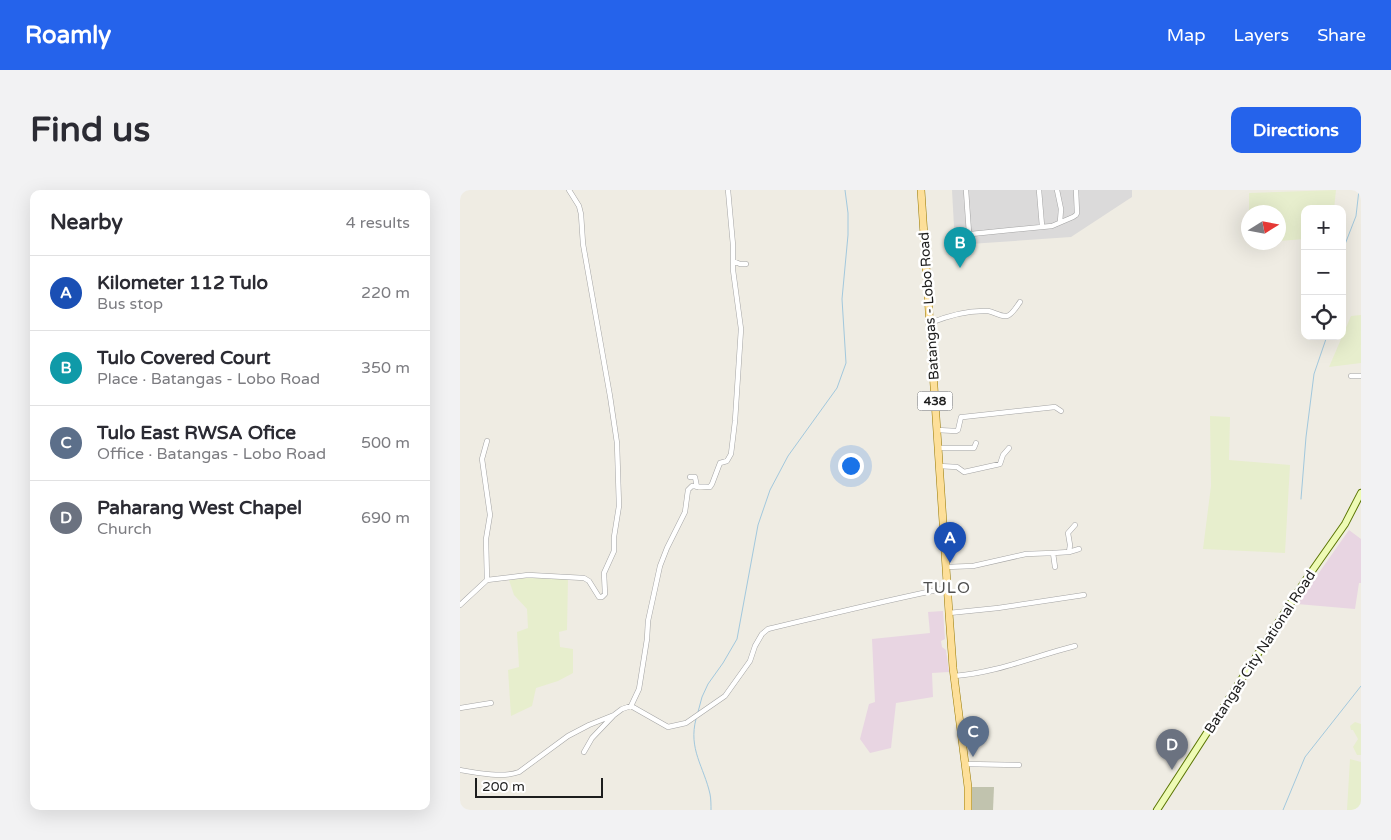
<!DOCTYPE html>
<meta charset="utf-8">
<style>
body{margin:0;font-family:"Varela Round",sans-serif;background:#f2f2f3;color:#2b2b33}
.controls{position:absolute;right:15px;top:15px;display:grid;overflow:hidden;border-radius:10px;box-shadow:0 5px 20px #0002}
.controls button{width:45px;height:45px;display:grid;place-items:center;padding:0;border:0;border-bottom:1px solid #e1e1e2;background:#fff;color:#2b2b33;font:25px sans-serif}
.compass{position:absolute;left:781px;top:15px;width:45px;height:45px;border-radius:50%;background:#fff;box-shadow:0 5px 20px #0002;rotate:79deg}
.scale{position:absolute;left:15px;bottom:12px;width:128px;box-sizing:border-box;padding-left:5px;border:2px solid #1d1d1d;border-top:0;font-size:14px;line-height:18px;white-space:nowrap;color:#1d1d1d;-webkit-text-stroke:4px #fff;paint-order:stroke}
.you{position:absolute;left:390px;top:275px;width:18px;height:18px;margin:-12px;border:4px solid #fff;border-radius:50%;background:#1a73e8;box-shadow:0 0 0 8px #1a73e833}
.badge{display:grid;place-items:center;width:32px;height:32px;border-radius:50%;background:#2563eb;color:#fff;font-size:16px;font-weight:700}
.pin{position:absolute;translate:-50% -41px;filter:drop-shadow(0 1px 2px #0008)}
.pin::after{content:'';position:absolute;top:26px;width:18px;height:15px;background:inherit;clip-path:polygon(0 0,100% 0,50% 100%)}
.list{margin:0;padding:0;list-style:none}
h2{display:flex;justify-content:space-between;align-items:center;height:65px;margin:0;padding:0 20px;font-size:21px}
h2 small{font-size:16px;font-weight:400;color:#7c7c81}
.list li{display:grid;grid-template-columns:32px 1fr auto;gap:15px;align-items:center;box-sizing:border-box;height:75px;padding:0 20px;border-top:1px solid #e1e1e2}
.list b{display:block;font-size:19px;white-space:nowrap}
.list p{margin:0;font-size:16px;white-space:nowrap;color:#7c7c81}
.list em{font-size:16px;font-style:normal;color:#7c7c81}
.icon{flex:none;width:28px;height:28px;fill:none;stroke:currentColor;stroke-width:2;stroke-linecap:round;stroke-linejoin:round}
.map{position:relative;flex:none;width:901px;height:620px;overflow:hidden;border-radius:10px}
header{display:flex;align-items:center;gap:30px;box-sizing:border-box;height:70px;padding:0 25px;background:#2563eb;color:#fff}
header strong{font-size:24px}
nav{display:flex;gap:28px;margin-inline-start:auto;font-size:18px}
.intro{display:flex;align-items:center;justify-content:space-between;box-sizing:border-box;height:120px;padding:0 30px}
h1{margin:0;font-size:35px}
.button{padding:12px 22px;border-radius:10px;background:#2563eb;color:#fff;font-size:18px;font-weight:700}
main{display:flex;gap:30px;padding:0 30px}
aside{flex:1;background:#fff;border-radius:10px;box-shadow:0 5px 20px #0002}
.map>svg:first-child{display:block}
.residential{fill:#dbdada}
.industrial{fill:#e8d5e2}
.construction{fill:#c1c3ae}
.farmland{fill:#e7eecd}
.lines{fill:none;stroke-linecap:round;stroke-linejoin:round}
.stream{stroke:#a2c8dd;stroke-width:1}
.street-casing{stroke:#a4a4a4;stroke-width:5.5}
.secondary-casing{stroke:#5b7603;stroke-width:8}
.primary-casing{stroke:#977800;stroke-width:8}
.street{stroke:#fff;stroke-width:4.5}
.secondary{stroke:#eefbb5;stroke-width:6}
.primary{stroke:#fddf99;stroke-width:7}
.labels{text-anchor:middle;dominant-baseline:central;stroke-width:5;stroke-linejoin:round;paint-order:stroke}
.shield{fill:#fff;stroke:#616161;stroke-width:1}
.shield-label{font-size:12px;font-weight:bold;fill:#1d1d1d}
.street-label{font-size:14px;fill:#1d1d1d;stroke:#fff}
.quarter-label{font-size:16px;letter-spacing:1px;fill:#505050;stroke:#fff}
</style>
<header>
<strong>Roamly</strong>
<nav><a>Map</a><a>Layers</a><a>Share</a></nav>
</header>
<div class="intro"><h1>Find us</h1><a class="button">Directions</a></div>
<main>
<aside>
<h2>Nearby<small>4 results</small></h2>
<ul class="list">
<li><span class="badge" style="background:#1a4fb4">A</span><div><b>Kilometer 112 Tulo</b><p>Bus stop</p></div><em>220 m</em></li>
<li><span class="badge" style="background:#0f9aa8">B</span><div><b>Tulo Covered Court</b><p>Place · Batangas - Lobo Road</p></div><em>350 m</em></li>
<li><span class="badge" style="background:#5c6f8a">C</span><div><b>Tulo East RWSA Ofice</b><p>Office · Batangas - Lobo Road</p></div><em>500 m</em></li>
<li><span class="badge" style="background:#6b7280">D</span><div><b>Paharang West Chapel</b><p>Church</p></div><em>690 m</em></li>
</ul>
</aside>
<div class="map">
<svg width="901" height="620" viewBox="0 0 901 620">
<rect width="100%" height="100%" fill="#efece3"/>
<path class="residential" d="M492 0H672V7L611 47 495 55Z"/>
<path class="industrial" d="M889 340 901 349V393H899L895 419 837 414Z
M483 421 485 449 481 451 482 457 486 460 489 482 472 483 473 507 436 513 431 558 410 563 400 549 409 514 415 512 412 449 470 443 468 422Z"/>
<path class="construction" d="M511 597H534L533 620H511Z"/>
<path class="farmland" d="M876 0 874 19H845V49L819 51 818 22H789V3Z
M901 125V173L869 177 891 126Z
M750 226 770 227 769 270 830 275 825 363 743 359 751 296Z
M67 388 108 389 107 440 99 442 100 457 113 459V483L98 491 76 498 72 516 51 526 48 480 59 477 57 442 68 438 67 419 54 405 49 390Z
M895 532 901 534V565H897L893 557 898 549 893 540H891L890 536Z
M890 569 901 572V620H887Z"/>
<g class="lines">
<path class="stream" d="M882 62 896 26 899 0
M841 309 846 247 854 184 867 146
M238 522 242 507 248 494 263 473 277 449 298 335 310 300 328 266 377 198 386 173 382 109 388 45V23L385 0
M236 529C228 559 244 577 250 604 251 609 251 615 251 620
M823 620 845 567 901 496"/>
<g class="street-casing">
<path id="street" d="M506 0 509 43 511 44 592 36 613 27 616 25 617 23 616 0
M579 0 582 36
M597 0 601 19 600 32
M273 71 280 74H286
M470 133C487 126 508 120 528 121 534 122 541 127 547 126 552 125 557 116 560 112
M891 186H901
M477 240 496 241 498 240 501 227H503L595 217 601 221
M27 251 22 269 30 325 26 349 27 390 68 385 124 388 129 391 139 407H142L145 404 144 383 154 361V347L159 316 157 253 150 206 123 54 121 24 119 16 109 0
M478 258H514L516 253
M479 276 497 277 504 282 540 274 543 265 549 258
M230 287H235L237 297
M609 362 610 355 608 343 615 335
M593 363 595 377
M486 377 513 376 566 364 593 363 609 362 619 359
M0 415 27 390
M489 423 538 418 624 405
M494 486C536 483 575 466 615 456
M171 516 208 537 226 533 265 506 290 471 295 456 302 444 308 439C367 425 427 410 487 398
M0 518 31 513
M124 562 132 548 153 526
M506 574 559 575
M0 580C17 583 43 588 59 582L108 546 129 535 154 525 162 519 171 516 179 499 187 449 188 431 200 376 207 358 225 322 228 300 232 296 250 297 252 294 260 273 267 271 271 264 275 231 281 139 273 80V55L268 0"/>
</g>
<g class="secondary-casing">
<path id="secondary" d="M697 620 845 391 885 334 901 303"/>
</g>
<g class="primary-casing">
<path id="primary" d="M461 0 489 423 493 478 508 597V620"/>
</g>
<use href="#street" class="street"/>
<use href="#secondary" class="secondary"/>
<use href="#primary" class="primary"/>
</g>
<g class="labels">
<rect class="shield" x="457.5" y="201.5" width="35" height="19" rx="4"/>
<g class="shield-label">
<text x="475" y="211">438</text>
</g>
<g class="street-label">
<text transform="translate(469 116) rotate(-94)">Batangas - Lobo Road</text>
<text transform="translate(800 462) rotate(-57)">Batangas City National Road</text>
</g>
<g class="quarter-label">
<text x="487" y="398">TULO</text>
</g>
</g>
</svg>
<div class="controls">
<button>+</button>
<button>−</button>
<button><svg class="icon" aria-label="locate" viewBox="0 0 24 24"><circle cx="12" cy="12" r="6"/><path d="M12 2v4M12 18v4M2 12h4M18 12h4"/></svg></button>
</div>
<svg class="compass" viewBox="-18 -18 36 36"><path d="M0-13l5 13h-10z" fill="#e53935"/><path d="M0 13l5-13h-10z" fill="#7c7c81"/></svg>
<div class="scale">200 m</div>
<div class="you"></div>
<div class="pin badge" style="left:490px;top:373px;background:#1a4fb4">A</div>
<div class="pin badge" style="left:500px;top:78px;background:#0f9aa8">B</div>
<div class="pin badge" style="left:513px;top:567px;background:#5c6f8a">C</div>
<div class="pin badge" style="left:712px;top:580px;background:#6b7280">D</div>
</div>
</main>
